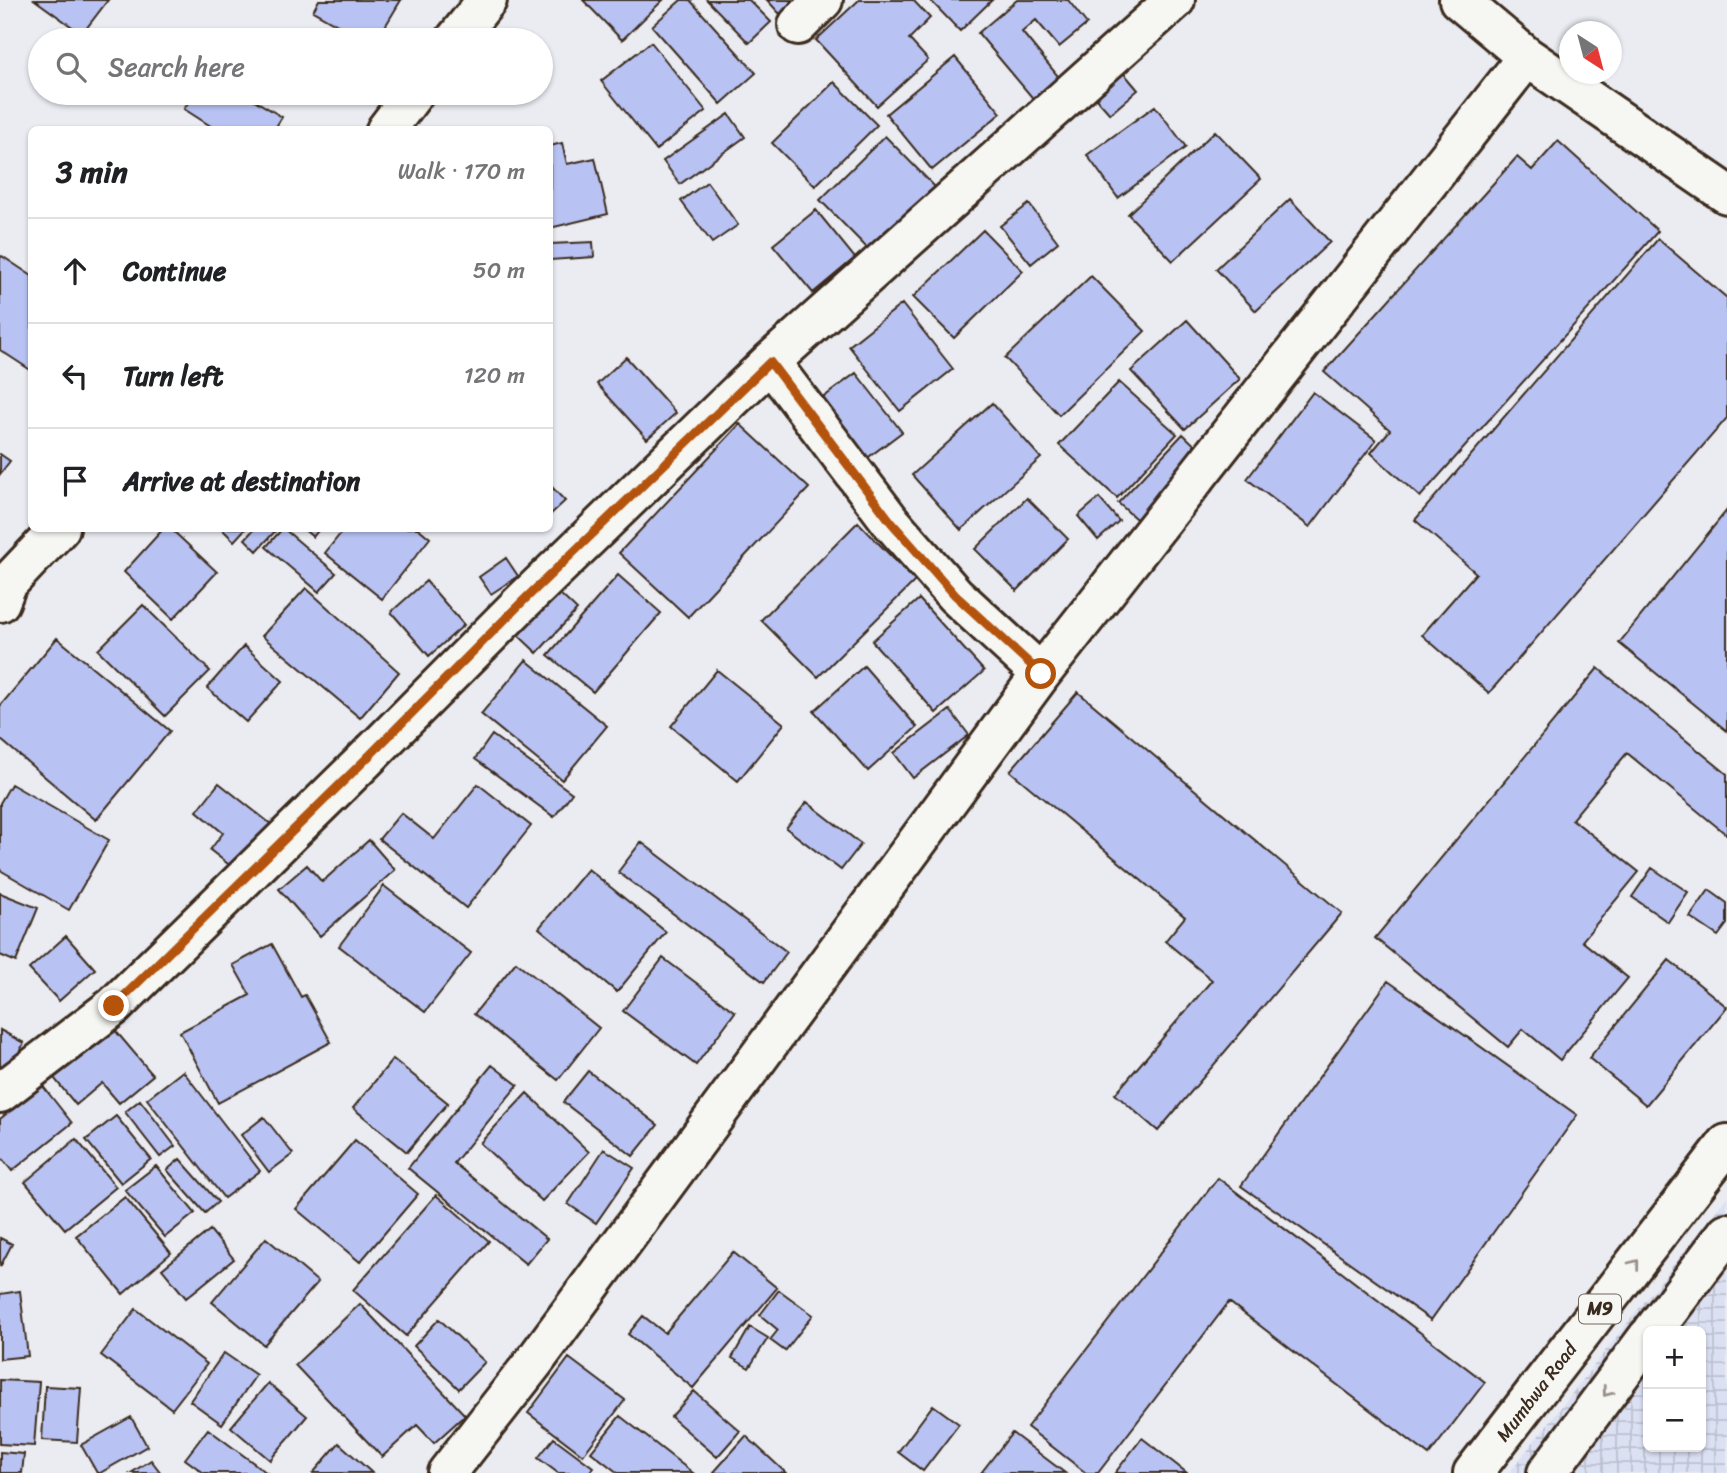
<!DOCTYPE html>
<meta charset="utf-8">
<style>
body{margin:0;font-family:Sriracha,sans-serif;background:#f2f2f2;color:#202124}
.controls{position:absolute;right:21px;bottom:21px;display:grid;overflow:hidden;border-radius:10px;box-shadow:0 2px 5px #0004}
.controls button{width:63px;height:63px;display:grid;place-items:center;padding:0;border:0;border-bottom:2px solid #e0e0e0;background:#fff;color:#202124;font:35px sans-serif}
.compass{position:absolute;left:1559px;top:21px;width:63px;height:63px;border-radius:50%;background:#fff;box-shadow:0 2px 5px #0004;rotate:144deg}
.stop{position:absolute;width:21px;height:21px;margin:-16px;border:5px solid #b45309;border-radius:50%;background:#fff}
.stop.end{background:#b45309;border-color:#fff;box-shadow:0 2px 7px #0008}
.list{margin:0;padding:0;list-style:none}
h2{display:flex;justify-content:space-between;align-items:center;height:91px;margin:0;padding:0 28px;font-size:30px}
h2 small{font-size:23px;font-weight:400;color:#757577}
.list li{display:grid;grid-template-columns:46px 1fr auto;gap:21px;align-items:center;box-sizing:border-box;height:105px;padding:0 28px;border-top:2px solid #e0e0e0}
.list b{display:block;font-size:26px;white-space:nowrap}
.list em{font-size:23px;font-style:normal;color:#757577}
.icon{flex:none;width:38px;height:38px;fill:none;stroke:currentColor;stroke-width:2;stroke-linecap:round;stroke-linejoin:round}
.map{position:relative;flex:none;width:1727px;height:1473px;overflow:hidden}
.search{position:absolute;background:#fff;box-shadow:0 2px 5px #0004;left:28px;top:28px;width:525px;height:77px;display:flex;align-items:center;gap:18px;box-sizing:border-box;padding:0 24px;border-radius:38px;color:#757577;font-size:26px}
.panel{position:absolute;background:#fff;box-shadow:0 2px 5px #0004;left:28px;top:126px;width:525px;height:406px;border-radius:10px}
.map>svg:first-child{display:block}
.industrial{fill:url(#industrial-grid);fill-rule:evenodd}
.building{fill:#b8c3f4;stroke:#3b2a1e;stroke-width:2}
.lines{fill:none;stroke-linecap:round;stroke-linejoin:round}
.minor-casing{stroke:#3b2a1e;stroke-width:44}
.primary-casing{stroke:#3b2a1e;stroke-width:44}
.minor{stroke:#f6f6f2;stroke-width:38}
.primary{stroke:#f6f6f2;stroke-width:38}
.oneway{stroke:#989088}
.route{stroke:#b45309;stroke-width:9}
.labels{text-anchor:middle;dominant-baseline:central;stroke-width:7;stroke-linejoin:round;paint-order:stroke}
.shield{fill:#f6f6f2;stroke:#73675e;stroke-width:2}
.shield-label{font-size:18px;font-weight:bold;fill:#3b2a1e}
.street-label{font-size:19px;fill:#3b2a1e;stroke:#f6f6f2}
</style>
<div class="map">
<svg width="1727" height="1473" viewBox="0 0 1727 1473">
<defs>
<pattern id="industrial-grid" width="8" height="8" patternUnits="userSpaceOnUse" patternTransform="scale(1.75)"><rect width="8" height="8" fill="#dbe0f3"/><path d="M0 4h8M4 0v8" fill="none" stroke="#bdc0d0"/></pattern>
</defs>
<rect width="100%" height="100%" fill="#eaecf2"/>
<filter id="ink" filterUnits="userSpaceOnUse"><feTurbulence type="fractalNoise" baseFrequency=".0143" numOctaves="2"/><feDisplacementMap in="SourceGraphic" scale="14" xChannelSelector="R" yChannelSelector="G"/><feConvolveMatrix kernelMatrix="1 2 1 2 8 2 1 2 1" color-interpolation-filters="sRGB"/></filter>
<g filter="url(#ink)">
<path class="industrial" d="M1727 1197V1473H1509ZM1648 1331H1701V1447H1648Z"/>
<path class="building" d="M35 0H108L82 34Z
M319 0H401L377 40H364L313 11Z
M583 0H663L622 40Z
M681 0H690L756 73 721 104 652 26Z
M707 0H749L771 22 749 43Z
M767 0H794L780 14Z
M859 0H913L930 18 909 39 928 60 877 106 816 40Z
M930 0H992L960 31Z
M1017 0H1068L1087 24 1059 47 1036 20 1022 32 1062 81 1036 102 978 33Z
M651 42 706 111 656 150 601 81Z
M955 57 1001 113 932 170 886 114Z
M1122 71 1138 90 1110 114 1094 96Z
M834 82 877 125 815 186 772 143Z
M194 93H243L282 117 274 130H217L184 109Z
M1155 106 1186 147 1118 198 1087 155Z
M729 114 745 137 680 184 663 161Z
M1215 131 1261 179 1173 261 1128 214Z
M885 136 940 192 875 256 820 200Z
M1558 141 1658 231 1420 497 1371 453 1390 430 1324 372 1517 157 1532 170Z
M562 143 567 164 595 158 608 214 550 228V146Z
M707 182 738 225 712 243 681 201Z
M1290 199 1330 242 1256 311 1216 269Z
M1029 204 1058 242 1031 264 1000 226Z
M816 210 855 258 813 293 773 245Z
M983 230 1023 271 954 338 913 297Z
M1658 239 1727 298V418L1489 693 1422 635 1476 573 1415 520Z
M593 242 594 257 550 260V244Z
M2 256 32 276V371L0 350V258Z
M1091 276 1145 331 1059 415 1005 358Z
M902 304 953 369 900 411 849 346Z
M1187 320 1240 379 1185 429 1131 371Z
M626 357 676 413 647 439 597 384Z
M856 373 902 432 862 462 816 403Z
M1119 382 1177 434 1117 498 1059 445Z
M1313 392 1376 440 1310 527 1247 479Z
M992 403 1041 458 961 530 912 475Z
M740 424 809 488 688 617 619 553Z
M1183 434 1206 456 1143 525 1118 503Z
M0 454 10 461 0 474Z
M550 485 565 501 550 515Z
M1027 498 1068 539 1017 591 975 549Z
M1099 498 1119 521 1098 540 1078 516Z
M1727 510V731L1619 643Z
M858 522 915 581 818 677 761 620Z
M164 528H170L217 572 173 619 124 572Z
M221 528H246L234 541Z
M255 528H278L257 551 245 539Z
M283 528 336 573 319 592 266 547Z
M302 528H320L313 537Z
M345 528H418L430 538 382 599 325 553Z
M506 558 518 576 491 594 479 577Z
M618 575 661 613 593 692 548 655Z
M426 581 464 625 429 656 391 612Z
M306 588 399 672 360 718 262 636Z
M557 591 577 610 537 653 517 634Z
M919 599 984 671 936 713 872 641Z
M143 605 210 671 165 716 98 650Z
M57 638 170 731 96 820 0 739V706Z
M244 646 283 681 246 722 207 688Z
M526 660 607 726 562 780 481 714Z
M864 666 917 727 868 771 814 711Z
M1598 668 1727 774V835L1627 753 1572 819 1639 872 1582 941 1628 978 1560 1060 1523 1029 1508 1047 1375 938Z
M717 670 784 724 738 781 671 726Z
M1078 692 1342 913 1158 1131 1115 1094 1212 980 1165 941 1185 917 1010 771Z
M950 710 969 735 913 778 894 753Z
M492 735 572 793 554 817 475 759Z
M219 783 272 825 236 870 210 850 223 833 197 811Z
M11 784 109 840 69 910 0 870V803Z
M478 784 531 826 466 908 379 839 401 813 434 839Z
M807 802 861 844 841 870 786 828Z
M369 840 395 870 320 936 279 889 307 865 322 882Z
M641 842 787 952 764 982 618 872Z
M1652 868 1688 892 1668 922 1632 897Z
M588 869 666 932 617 992 539 928Z
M384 886 471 953 425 1012 339 946Z
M1709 890 1727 903V924L1718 936 1690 917Z
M0 893 38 908 16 962 0 955Z
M66 936 95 969 59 1001 29 969Z
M272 944 301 997 305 995 331 1042 218 1103 180 1032 250 995 233 965Z
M663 958 735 1012 696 1065 623 1011Z
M1669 960 1727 1007 1646 1105 1589 1058Z
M516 962 599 1028 558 1080 474 1014Z
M1388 981 1577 1115 1431 1320 1241 1186Z
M114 1029 153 1075 119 1103 102 1083 76 1105 54 1078Z
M0 1030 24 1043 7 1074 0 1071Z
M393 1059 448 1103 407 1152 353 1108Z
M492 1065 518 1085 454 1163 547 1239 526 1264 408 1168Z
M183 1071 260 1171 224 1198 147 1099Z
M588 1071 658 1125 633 1156 563 1102Z
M42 1085 72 1123 12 1171 0 1156V1119Z
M527 1093 589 1152 542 1201 480 1143Z
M140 1100 175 1146 160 1157 125 1112Z
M116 1116 151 1159 121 1183 86 1140Z
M264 1117 293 1154 269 1172 241 1135Z
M76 1139 116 1187 65 1229 25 1182Z
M355 1140 418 1194 360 1262 296 1209Z
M604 1149 634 1168 596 1223 568 1204Z
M180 1159 218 1202 205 1213 167 1170Z
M156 1166 195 1213 165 1237 125 1190Z
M1218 1178 1485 1382 1429 1455 1229 1302 1098 1473H1086L1027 1427Z
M436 1195 489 1241 406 1336 353 1290Z
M125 1197 171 1253 123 1294 76 1236Z
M210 1230 234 1259 186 1298 162 1269Z
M0 1238 12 1244 0 1267Z
M266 1238 318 1282 264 1345 212 1302Z
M733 1252 777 1288 693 1388 628 1334 643 1316 665 1333Z
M779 1290 813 1315 785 1351 770 1340 778 1330 760 1315Z
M20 1291 28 1356 0 1359V1294Z
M360 1304 465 1415 434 1443 417 1425 382 1457 295 1365Z
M136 1309 207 1364 172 1409 101 1355Z
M439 1319 485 1362 459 1389 414 1346Z
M750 1327 768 1338 749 1368 732 1358Z
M224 1353 256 1375 222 1424 190 1401Z
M569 1358 625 1400 583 1455 528 1413Z
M0 1380 39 1382 34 1446 0 1444Z
M268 1383 307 1416 270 1460 231 1427Z
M45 1386 81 1388 77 1442 42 1440Z
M694 1391 740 1431 717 1457 671 1417Z
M933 1405 959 1424 923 1471 898 1452Z
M620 1416 693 1473H618L591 1452Z
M131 1417 147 1446 100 1473H97L81 1445Z
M208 1429 267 1473H204L185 1459Z
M1012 1433 1065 1473H981Z
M746 1436 786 1473H715L714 1472Z
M554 1438 593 1467 589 1473H558L538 1458Z
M1142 1438 1187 1473H1115Z
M339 1443 372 1473H313Z
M0 1452 24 1454 22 1473H0Z
M151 1460 161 1473H131Z"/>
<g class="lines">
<g class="minor-casing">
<path id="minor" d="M1459 0 1527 57 1727 194
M798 25 823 0
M455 40 487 0
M386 130 414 93
M770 362 891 522 955 595 1041 674
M0 602 7 584 60 528
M0 1093 114 1006 364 761 521 603 770 362 1175 0
M447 1473 534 1362 1041 674 1527 57"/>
</g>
<g class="primary-casing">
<g id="primary">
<path d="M1653 1331 1727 1233"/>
<path id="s1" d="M1473 1473 1727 1144"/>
<path d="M1547 1473 1648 1337"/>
</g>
</g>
<use href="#minor" class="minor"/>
<use href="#primary" class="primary"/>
</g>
<defs><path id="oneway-chevron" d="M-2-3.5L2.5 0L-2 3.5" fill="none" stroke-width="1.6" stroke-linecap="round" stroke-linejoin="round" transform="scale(1.75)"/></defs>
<g class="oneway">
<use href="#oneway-chevron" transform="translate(1635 1264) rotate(-52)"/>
<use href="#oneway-chevron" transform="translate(1607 1392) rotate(127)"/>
</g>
</g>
<g class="lines" filter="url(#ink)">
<path class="route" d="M114 1006 364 761 521 603 770 362 891 522 955 595 1041 674"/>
</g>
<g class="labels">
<rect class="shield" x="1579" y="1294.5" width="42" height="29" rx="5"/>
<g class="shield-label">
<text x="1600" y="1309">M9</text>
</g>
<g class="street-label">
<text stroke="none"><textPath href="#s1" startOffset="103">Mumbwa Road</textPath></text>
</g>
</g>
</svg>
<div class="controls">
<button>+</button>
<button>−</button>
</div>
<svg class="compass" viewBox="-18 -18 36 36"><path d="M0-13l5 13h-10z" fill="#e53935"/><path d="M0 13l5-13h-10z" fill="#757577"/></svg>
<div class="stop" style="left:1041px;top:674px"></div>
<div class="stop end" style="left:114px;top:1006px"></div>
<div class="search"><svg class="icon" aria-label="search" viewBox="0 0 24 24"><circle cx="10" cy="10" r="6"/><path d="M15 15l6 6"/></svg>Search here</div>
<section class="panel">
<h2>3 min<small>Walk · 170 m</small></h2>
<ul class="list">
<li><svg class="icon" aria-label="ahead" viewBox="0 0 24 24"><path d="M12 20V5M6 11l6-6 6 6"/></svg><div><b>Continue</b></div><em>50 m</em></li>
<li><svg class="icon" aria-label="left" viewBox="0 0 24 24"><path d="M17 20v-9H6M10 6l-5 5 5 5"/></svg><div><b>Turn left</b></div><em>120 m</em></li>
<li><svg class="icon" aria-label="arrive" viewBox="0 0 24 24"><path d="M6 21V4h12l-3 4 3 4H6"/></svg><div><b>Arrive at destination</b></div></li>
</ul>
</section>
</div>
